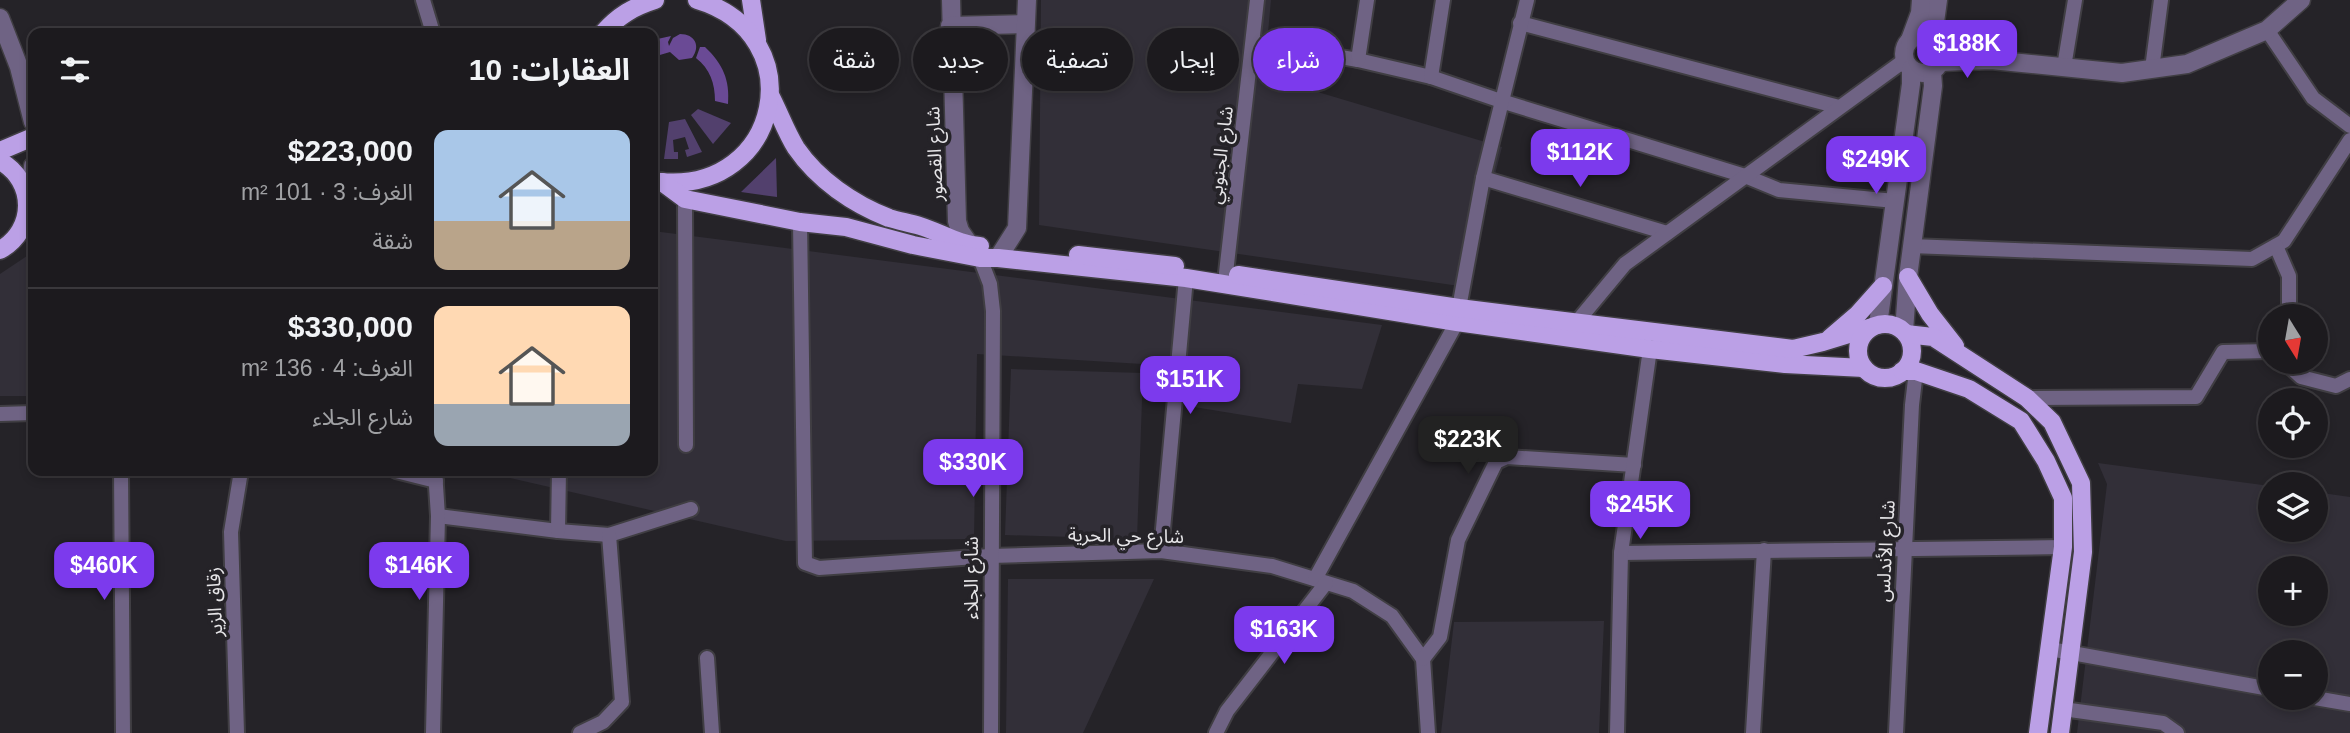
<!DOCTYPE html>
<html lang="ar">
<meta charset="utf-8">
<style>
:root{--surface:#1c1a1e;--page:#29272b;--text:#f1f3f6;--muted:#a0a1a4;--line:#3a383c;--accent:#7c3aed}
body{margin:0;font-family:Arial,"Noto Sans Arabic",sans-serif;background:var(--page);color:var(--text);direction:rtl;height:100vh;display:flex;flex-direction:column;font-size:26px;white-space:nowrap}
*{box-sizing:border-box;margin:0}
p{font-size:23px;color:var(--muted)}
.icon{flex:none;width:38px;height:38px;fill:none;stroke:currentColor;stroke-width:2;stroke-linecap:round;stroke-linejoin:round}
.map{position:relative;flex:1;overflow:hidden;direction:ltr}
.sheet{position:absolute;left:28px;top:28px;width:630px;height:448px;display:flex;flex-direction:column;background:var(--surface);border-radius:14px;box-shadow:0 4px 10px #0003,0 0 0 2px var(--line);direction:rtl}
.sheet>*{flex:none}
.banner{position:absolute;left:679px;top:28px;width:665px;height:63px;direction:rtl;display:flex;gap:14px}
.needle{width:46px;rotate:169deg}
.tools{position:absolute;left:2258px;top:304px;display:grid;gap:14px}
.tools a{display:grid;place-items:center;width:70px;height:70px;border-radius:50%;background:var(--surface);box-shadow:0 4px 10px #0003,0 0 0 2px var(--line);font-size:35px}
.price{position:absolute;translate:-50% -60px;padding:0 16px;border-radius:14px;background:var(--accent);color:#fff;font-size:23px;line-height:46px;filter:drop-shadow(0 2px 4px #0008)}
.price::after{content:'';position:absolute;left:50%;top:42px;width:21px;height:16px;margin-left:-10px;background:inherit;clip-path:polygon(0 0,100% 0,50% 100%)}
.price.active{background:#222;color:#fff}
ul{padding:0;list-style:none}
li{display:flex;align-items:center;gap:21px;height:175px;padding:0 28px}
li+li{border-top:2px solid var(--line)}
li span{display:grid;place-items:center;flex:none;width:196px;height:140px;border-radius:14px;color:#555}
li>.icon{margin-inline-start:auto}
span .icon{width:84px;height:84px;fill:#fffc;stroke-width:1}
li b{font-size:30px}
h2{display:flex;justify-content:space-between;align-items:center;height:84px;padding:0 28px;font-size:30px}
.tag{padding:0 24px;border-radius:32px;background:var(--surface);box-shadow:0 4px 10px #0003,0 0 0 2px var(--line);font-size:24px;line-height:63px}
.tag.active{background:var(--accent);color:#fff}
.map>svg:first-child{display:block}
.built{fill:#322f38;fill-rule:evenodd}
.green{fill:#52406d}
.water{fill:#6a4a95}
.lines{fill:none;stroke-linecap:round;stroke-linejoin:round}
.minor-casing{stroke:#403e43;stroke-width:18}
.tertiary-casing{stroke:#403e43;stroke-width:21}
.primary-casing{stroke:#403e43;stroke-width:21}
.minor{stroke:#6f6384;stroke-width:14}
.tertiary{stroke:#6f6384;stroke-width:18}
.primary{stroke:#bba0e6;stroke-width:18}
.labels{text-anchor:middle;stroke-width:7;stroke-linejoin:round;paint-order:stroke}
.street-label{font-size:19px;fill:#e6e5e8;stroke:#252328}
</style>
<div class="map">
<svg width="2350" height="733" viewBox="0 0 2350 733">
<rect width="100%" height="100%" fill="#252328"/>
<!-- built -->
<g class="built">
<path d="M1041,0H1271L1264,76L1502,147L1466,287L1039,225Z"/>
<path d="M653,231L1382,325L1362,389L1298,384L1291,423L1188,406L1191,367L977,354L974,539L786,541L479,471H653Z"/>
<path d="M33,252V396H0V274Z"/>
<path d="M1011,369L1143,373L1137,539L1005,535Z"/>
<path d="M2098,463L2270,486V530H2315V492L2350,497V733H2077L2107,484ZM2270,569H2315V614H2270ZM2270,653H2315V698H2270Z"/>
<path d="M1008,579H1154L1083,733H1006Z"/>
<path d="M1604,621L1599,733H1441L1454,622Z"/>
</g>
<!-- green -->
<g class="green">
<path d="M698,109L731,123L713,144L691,115Z"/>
<path d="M685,119L702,152L687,157L685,150L689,149L685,137L673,140L674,152H678V159H664L669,122Z"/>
<path d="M776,158L777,197L741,192Z"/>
</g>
<!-- water -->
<g class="water">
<path d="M680,34C695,34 701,46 692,58L679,60L670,52L653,57V40L671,36L668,42L669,46L673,38Z"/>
<path d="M700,47H705C723,64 730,80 728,104L715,101C715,83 710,69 696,58Z"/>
</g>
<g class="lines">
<!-- minor casing -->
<g class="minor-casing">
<g id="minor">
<path d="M423,0L433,33"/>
<path d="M1520,23L1839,107"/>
<path d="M2267,30L2313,98L2350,126"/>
<path d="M1253,42L1358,60L1431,77L1501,101L1745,176L1779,190L1895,201"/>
<path d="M1358,60L1367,0"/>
<path d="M2064,67L2075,0"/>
<path d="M2152,69L2161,0"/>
<path d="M1431,77L1443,0"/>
<path d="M1483,178L1667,233"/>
<path d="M685,199L686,445"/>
<path d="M800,222L805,563L819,568L990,556L1161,551L1272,566L1353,591L1392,616L1423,659L1428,733"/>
<path d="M1911,246L2252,259L2284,241L2350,140"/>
<path d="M2276,246L2289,276V317"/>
<path d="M980,258L990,284L993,311L991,733"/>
<path d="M1226,273L1257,0"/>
<path d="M1459,308L1483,178L1527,0"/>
<path d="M1576,323L1625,264L1905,60"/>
<path d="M2285,362L2301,377L2336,386L2350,379"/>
<path d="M2027,398L2196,397L2223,352L2270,351"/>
<path d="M0,414L33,413"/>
<path d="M121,471L123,733"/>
<path d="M396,471L436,481"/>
<path d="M438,516L558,531L609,535L691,509"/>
<path d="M558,531L559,471"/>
<path d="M1161,551L1186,278"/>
<path d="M1621,553L2063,547"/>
<path d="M1315,579L1457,322"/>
<path d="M2050,649L2270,689"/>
<path d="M707,658L712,733"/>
<path d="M1423,659L1440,637L1458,540L1496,462L1507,457L1634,465"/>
<path d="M2315,698L2350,704"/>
<path d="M2063,709L2163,723L2177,733"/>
<path d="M237,733L231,532L241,471"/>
<path d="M433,733L438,516L435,471"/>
<path d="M580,733L603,722L622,702L609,535"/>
<path d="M1216,733L1227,711L1326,583"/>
<path d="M1617,733L1621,553L1650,349"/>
<path d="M1753,733L1764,550"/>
<path d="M1896,733L1912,405L1916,371"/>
</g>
</g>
<!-- tertiary casing -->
<g class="tertiary-casing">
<g id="tertiary">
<path d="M951,0L957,221L960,231L974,251"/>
<path d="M0,18L19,67L33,122"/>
<path d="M950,26L1025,24"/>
<circle cx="1923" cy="54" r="19"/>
<path d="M1933,37L1938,0"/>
<path d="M1910,40L1920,13L1921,0"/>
<path d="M1941,62L1991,60L2122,73L2187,64L2267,30L2301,0"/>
<path d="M28,206L33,166"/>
<path d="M998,258L1017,228L1027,0"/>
<path d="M1878,325L1911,84V69"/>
<path d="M1904,331L1908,277L1933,86L1932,72"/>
</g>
</g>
<!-- primary casing -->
<g class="primary-casing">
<g id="primary">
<path d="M751,0L757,40"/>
<path d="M603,33C618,16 633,7 655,0"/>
<path d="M770,95C779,112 786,132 796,148C818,180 853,204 889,218C899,221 910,223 920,226C940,232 959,245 980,246"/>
<path d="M0,151L33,137"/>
<path d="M0,161C36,181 36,230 0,250"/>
<path d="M661,182C781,193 814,35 697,0"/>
<path d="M662,182L685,199L800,222L846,227L913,245L980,258H998L1186,278L1457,322L1650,349L1785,364L1864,368"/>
<path d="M1078,255L1175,266"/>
<path d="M1238,275L1459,308L1793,349L1823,342L1872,327"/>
<path d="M1908,277L1930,314L1955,346"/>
<circle cx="1885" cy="351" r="27"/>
<path d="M1906,334L1933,337L2027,398L2052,422L2081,483L2083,552L2060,733"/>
<path d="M1830,338L1858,314L1883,286"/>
<path d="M1902,371H1916L1969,389L2021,421L2046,461L2063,498V547L2038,733"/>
</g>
</g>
<!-- minor -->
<use href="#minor" class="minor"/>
<!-- tertiary -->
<use href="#tertiary" class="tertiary"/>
<!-- primary -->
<use href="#primary" class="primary"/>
</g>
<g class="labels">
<!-- street labels -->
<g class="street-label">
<text transform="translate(934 154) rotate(-92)" y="7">شارع القصور</text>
<text transform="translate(1220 155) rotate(-83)" y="7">شارع الجنوبي</text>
<text transform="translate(1126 535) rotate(1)" y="7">شارع حي الحرية</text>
<text transform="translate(1885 551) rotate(-87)" y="7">شارع الأندلس</text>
<text transform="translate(971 578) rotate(-90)" y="7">شارع الجلاء</text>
<text transform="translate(214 602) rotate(-92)" y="7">زقاق الزير</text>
</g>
</g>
</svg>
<div class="tools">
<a><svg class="needle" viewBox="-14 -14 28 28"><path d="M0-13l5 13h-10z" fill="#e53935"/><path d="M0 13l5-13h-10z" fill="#a0a1a4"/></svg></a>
<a><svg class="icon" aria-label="locate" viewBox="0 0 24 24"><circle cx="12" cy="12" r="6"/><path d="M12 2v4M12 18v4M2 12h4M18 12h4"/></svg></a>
<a><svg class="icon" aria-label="layers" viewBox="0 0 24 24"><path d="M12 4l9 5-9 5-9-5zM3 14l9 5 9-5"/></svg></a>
<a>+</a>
<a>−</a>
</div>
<b class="price" style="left:1967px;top:80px">$188K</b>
<b class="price" style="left:1580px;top:189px">$112K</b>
<b class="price" style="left:1876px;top:196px">$249K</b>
<b class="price" style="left:1190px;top:416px">$151K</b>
<b class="price active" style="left:1468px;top:476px">$223K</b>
<b class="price" style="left:973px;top:499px">$330K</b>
<b class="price" style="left:1640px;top:541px">$245K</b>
<b class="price" style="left:104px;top:602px">$460K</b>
<b class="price" style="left:419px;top:602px">$146K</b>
<b class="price" style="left:1284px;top:666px">$163K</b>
<div class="banner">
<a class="tag active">شراء</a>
<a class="tag">إيجار</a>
<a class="tag">تصفية</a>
<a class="tag">جديد</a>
<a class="tag">شقة</a>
</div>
<section class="sheet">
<h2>العقارات: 10<svg class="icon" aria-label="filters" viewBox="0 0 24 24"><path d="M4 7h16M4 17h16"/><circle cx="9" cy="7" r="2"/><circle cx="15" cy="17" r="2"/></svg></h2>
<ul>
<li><span style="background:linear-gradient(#a9c7e8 65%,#b9a48a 0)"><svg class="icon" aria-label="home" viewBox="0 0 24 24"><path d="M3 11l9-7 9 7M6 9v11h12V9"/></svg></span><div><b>$223,000</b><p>الغرف: 3 · 101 m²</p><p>شقة</p></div></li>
<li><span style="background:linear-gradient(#ffd9b3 70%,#9aa5b1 0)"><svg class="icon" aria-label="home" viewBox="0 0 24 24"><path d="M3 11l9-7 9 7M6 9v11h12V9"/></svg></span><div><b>$330,000</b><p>الغرف: 4 · 136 m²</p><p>شارع الجلاء</p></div></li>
</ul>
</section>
</div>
